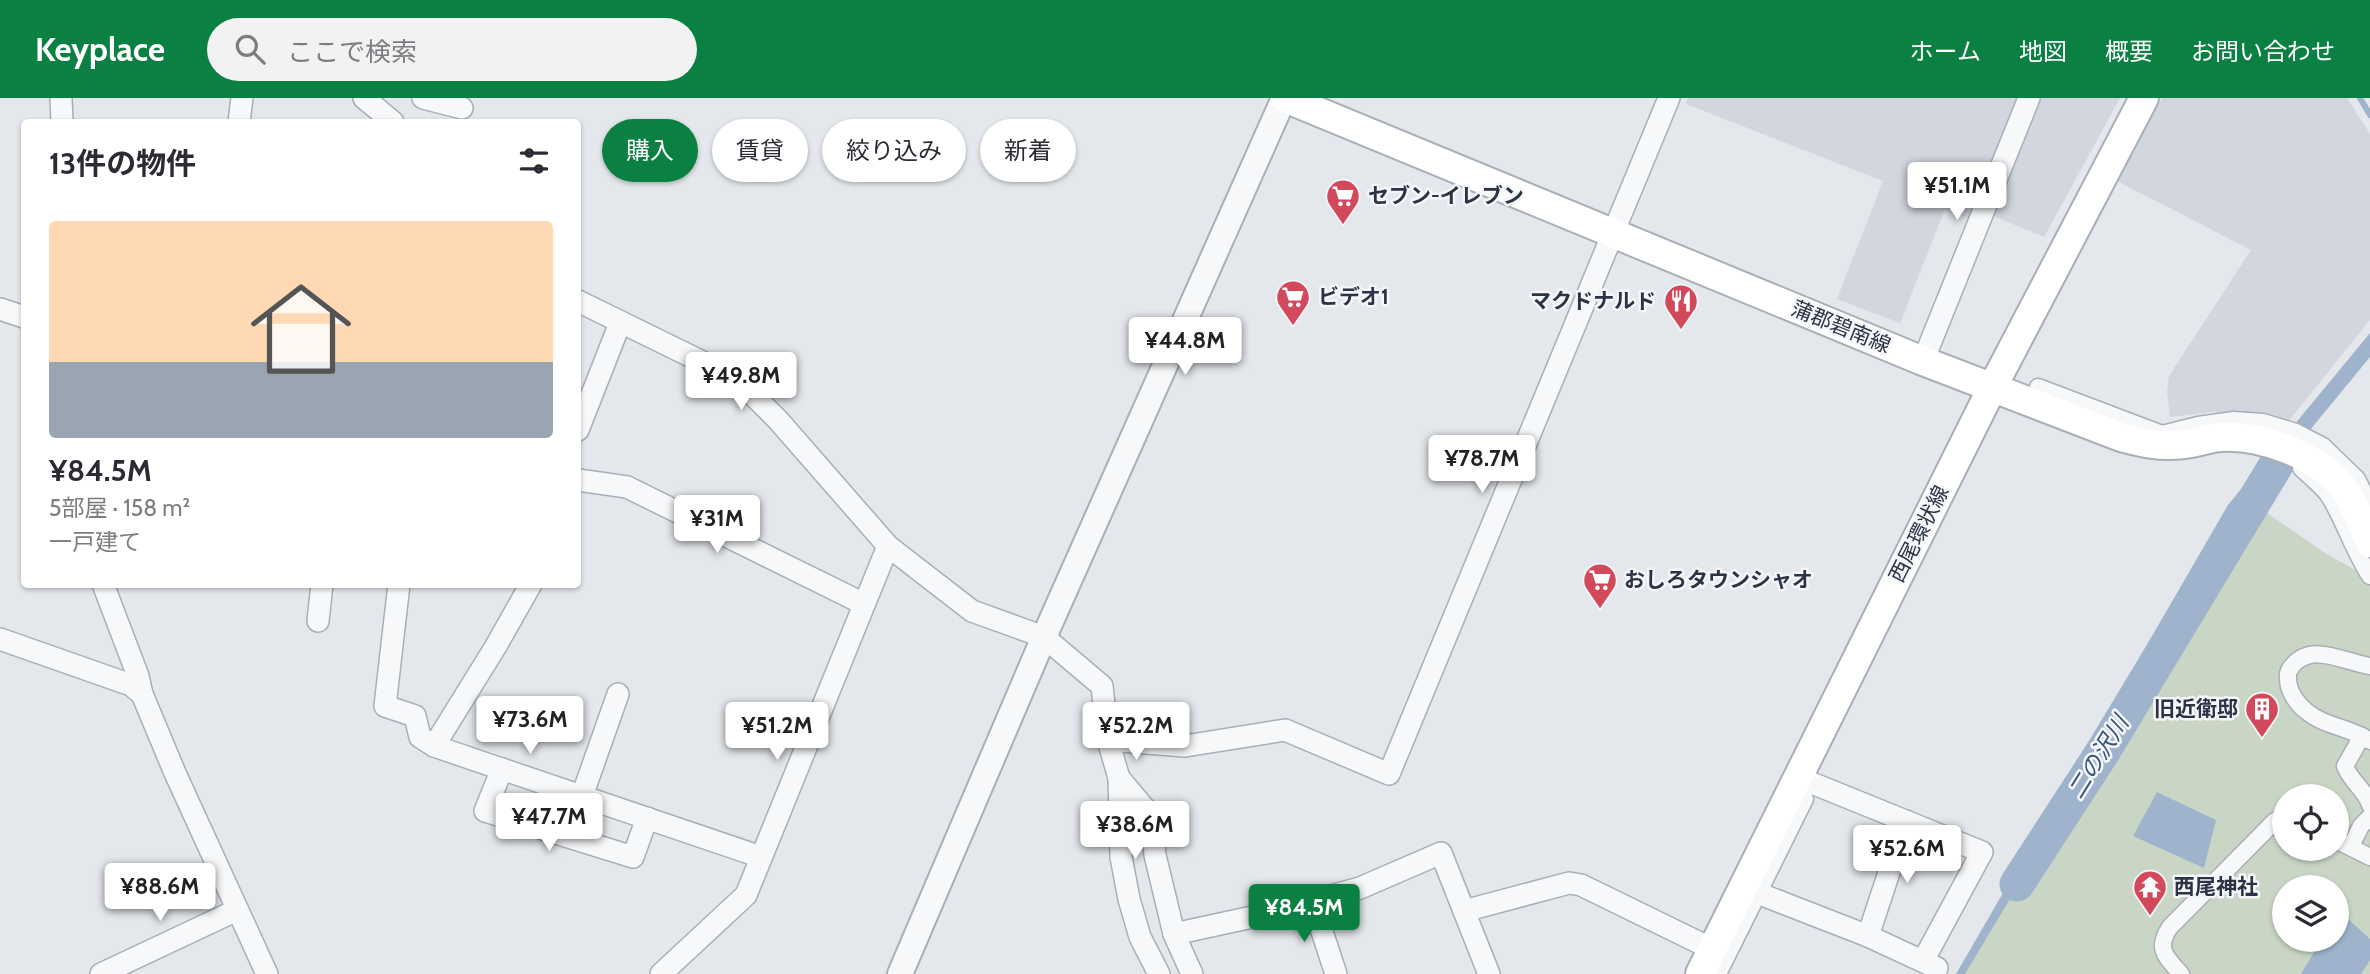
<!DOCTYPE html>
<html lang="ja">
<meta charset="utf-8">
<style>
:root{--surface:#fff;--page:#f2f2f3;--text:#2b2b33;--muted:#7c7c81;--accent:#0b8043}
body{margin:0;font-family:Cabin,"Noto Sans JP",sans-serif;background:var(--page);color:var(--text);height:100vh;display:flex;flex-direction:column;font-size:26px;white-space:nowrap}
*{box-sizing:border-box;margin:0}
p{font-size:23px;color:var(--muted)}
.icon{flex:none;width:38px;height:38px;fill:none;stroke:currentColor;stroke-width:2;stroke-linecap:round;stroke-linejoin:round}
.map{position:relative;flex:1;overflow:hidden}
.details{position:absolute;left:21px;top:21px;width:560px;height:469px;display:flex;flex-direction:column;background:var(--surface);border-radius:7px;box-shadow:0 2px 5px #0004}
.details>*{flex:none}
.hud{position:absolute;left:602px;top:21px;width:665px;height:63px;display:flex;gap:14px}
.buttons{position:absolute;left:2272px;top:686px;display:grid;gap:14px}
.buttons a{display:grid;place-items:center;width:77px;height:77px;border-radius:50%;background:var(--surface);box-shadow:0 2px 5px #0004;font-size:35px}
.price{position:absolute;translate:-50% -60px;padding:0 16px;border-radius:7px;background:#fff;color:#222;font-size:23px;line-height:46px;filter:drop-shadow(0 2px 4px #0008)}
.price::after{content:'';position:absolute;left:50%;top:42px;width:21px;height:16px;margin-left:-10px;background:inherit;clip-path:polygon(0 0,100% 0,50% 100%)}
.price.selected{background:var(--accent);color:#fff}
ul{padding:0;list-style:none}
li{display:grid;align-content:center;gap:14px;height:371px;padding:0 28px}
li span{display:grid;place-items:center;height:217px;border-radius:7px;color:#555}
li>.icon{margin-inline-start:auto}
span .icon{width:126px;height:126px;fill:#fffc;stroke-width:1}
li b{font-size:30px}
h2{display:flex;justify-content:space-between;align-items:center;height:84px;padding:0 28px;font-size:30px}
.chip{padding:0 24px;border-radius:32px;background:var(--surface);box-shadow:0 2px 5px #0004;font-size:24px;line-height:63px}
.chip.selected{background:var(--accent);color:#fff}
header{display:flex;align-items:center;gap:42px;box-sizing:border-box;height:98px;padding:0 35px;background:var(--accent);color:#fff}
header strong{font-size:33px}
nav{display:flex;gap:38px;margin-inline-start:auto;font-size:24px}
.search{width:490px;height:63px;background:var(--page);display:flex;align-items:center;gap:18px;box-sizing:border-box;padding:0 24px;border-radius:38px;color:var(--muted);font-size:26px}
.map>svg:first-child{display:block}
.built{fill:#d2d6de}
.green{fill:#c9d6c5;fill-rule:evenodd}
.water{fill:#9fb4cc}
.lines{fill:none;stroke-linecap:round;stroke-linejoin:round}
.stream{stroke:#9fb4cc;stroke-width:6}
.river{stroke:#9fb4cc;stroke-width:35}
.pedestrian-casing{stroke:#a9aeb7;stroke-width:19}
.minor-casing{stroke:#a9aeb7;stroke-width:24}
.tertiary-casing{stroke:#a9aeb7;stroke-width:28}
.secondary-casing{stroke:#a9aeb7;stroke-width:32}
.pedestrian{stroke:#f7f8fa;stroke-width:16}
.minor{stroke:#f7f8fa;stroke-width:21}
.tertiary{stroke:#f7f8fa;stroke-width:24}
.secondary{stroke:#fff;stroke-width:28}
.labels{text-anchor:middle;stroke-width:5;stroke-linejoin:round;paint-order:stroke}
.poi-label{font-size:21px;font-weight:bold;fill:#2b3445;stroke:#f4f6f9;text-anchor:start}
.street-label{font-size:21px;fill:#2b3445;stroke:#f4f6f9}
.water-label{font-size:23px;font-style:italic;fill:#34527a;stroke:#f4f6f9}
</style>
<header>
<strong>Keyplace</strong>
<div class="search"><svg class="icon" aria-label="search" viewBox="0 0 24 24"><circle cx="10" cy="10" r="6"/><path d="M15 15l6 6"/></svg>ここで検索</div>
<nav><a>ホーム</a><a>地図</a><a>概要</a><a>お問い合わせ</a></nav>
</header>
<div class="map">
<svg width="2370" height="876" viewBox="0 0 2370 876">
<rect width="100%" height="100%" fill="#e4e7ec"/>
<!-- built -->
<g class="built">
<path d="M1688,0H2120L2044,139L1979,112L1974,122L1945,111L1900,225L1837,201L1883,83L1686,6Z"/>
<path d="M2162,0H2347L2370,36V222L2287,325L2243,316L2212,314L2170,319L2167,293L2169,278L2251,152L2117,83Z"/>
</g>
<!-- green -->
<path class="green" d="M2238,395L2328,457L2370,480V876H1959ZM2284,698H2336V751H2284ZM2284,789H2336V842H2284Z"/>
<!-- water -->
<g class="water">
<path d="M2370,235V259L2241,416L1965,876H1956L2228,407Z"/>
<path d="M2157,694L2216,722L2204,770L2133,738Z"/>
<path d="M2336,810L2370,841V862L2361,876H2301L2319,846L2315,842H2336Z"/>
</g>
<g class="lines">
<!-- stream -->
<path class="stream" d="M2360,0L2370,17"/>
<!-- river -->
<path class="river" d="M2017,786L2102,655L2276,367"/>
<!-- pedestrian casing -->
<g class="pedestrian-casing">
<g id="pedestrian">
<path d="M2038,289L2162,336L2198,327L2234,322L2263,324L2296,334L2323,348L2357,381L2370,407"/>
<path d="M2301,370C2310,379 2322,388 2329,398C2345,424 2353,452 2370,478"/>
<path d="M2370,568C2346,565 2313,544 2293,567C2289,571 2287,575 2288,581C2288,593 2297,606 2306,613C2325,629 2350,629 2370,643"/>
<path d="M2362,638L2345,668C2350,683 2366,692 2370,707"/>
<path d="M2336,742L2370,759"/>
<path d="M2351,748L2361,728L2370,719"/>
<path d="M1718,876L1805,701"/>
<path d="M2181,876C2166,859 2155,851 2170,829L2275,723L2284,718"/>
</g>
</g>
<!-- minor casing -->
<g class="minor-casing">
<g id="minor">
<path d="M61,0L62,24"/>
<path d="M364,0L393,24"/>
<path d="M423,0L462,10"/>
<path d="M239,24L242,0"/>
<path d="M578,203L737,281L778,322L888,448L972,513L1044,539L1102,588L1108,642L1119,680L1121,759L1129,801L1140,839L1159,876"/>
<path d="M0,211L24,219"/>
<path d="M1923,263L2029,0"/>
<path d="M578,332L620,225"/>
<path d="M578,382L627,389L864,506"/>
<path d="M103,486L138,578L142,596L175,675L267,876"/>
<path d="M399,486L385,608L415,618L420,639L434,648L761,759"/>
<path d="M318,523L322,486"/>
<path d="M0,541L131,587L142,596"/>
<path d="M1108,642L1185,648L1285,632L1389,676L1669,0"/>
<path d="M434,648L496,548L531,486"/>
<path d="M502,671L485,713L633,759L647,720"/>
<path d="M1797,679L1982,754L1923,863"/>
<path d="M1119,680L1151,718L1155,757L1174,836L1192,876"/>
<path d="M582,698L618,596"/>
<path d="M1742,789L1868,838L1937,870"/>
<path d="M1312,803L1336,876"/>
<path d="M1464,813L1569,785L1581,787L1712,851"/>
<path d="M1174,836L1257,818L1360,790L1441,755L1489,876"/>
<path d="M1868,838L1906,723"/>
<path d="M101,876L237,812"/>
<path d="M661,876L746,797L888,448"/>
</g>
</g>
<!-- tertiary casing -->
<g class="tertiary-casing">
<path id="tertiary" d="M900,876L1044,539L1284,0"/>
</g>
<!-- secondary casing -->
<g class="secondary-casing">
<g id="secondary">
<path d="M1285,0L1923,263L2121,339C2143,345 2160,349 2184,346C2196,345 2208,340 2221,339C2259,336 2316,357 2341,387C2354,404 2362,426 2370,445"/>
<path d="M1700,876L1992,290L2144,0"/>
</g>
</g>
<!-- pedestrian -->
<use href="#pedestrian" class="pedestrian"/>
<!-- minor -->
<use href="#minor" class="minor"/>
<!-- tertiary -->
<use href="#tertiary" class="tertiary"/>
<!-- secondary -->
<use href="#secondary" class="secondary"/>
</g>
<!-- icons -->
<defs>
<g id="supermarket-pin" transform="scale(1.75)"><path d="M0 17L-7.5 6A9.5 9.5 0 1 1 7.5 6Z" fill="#d1495b" stroke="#f4f6f9"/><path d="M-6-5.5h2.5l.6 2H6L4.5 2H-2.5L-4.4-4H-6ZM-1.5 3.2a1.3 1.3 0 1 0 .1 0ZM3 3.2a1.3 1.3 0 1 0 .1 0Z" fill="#fff"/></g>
<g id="restaurant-pin" transform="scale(1.75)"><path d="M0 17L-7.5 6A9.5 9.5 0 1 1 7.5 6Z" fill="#d1495b" stroke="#f4f6f9"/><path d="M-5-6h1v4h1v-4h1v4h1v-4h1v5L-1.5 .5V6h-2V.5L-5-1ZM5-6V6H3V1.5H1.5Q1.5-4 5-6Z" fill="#fff"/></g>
<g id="building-pin" transform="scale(1.75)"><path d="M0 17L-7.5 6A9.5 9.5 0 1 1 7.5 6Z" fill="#d1495b" stroke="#f4f6f9"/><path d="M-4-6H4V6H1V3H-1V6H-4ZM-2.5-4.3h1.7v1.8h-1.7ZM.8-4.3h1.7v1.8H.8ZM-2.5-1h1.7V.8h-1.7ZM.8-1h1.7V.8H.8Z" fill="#fff"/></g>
<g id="temple-pin" transform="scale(1.75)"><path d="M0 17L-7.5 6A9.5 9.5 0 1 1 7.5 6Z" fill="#d1495b" stroke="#f4f6f9"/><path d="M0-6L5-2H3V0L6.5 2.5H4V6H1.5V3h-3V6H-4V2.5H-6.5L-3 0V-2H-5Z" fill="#fff"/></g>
</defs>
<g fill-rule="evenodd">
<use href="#supermarket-pin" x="1343" y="98"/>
<use href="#supermarket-pin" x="1293" y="199"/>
<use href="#restaurant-pin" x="1681" y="203"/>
<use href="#supermarket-pin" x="1600" y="482"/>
<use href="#building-pin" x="2262" y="611"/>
<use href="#temple-pin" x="2150" y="789"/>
</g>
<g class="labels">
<!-- poi labels -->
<g class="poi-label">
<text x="1368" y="105">セブン-イレブン</text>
<text x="1318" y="206">ビデオ1</text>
<text x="1656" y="210" text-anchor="end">マクドナルド</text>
<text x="1624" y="489">おしろタウンシャオ</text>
<text x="2238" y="618" text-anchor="end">旧近衛邸</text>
<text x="2174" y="796">西尾神社</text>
</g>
<!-- street labels -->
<g class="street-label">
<text transform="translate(1841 229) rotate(22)" y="7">蒲郡碧南線</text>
<text transform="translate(1919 436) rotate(-63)" y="7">西尾環状線</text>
</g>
<!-- water labels -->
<g class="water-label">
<text transform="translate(2098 659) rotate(-58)" y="8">二の沢川</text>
</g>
</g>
</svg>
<div class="buttons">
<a><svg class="icon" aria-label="locate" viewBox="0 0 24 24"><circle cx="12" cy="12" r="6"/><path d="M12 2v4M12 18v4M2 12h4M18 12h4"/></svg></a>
<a><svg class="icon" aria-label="layers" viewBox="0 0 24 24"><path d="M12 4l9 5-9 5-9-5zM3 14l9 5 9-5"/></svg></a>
</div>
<b class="price" style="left:1957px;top:124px">¥51.1M</b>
<b class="price" style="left:1185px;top:279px">¥44.8M</b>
<b class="price" style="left:741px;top:314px">¥49.8M</b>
<b class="price" style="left:1482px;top:397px">¥78.7M</b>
<b class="price" style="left:717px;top:457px">¥31M</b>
<b class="price" style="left:530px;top:658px">¥73.6M</b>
<b class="price" style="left:777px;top:664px">¥51.2M</b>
<b class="price" style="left:1136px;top:664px">¥52.2M</b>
<b class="price" style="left:549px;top:755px">¥47.7M</b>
<b class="price" style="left:1135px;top:763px">¥38.6M</b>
<b class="price" style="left:1907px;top:787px">¥52.6M</b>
<b class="price" style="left:160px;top:825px">¥88.6M</b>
<b class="price selected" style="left:1304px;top:846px">¥84.5M</b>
<div class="hud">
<a class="chip selected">購入</a>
<a class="chip">賃貸</a>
<a class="chip">絞り込み</a>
<a class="chip">新着</a>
</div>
<section class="details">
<h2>13件の物件<svg class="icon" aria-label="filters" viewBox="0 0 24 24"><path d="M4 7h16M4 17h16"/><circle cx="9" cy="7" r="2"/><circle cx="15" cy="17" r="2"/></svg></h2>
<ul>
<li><span style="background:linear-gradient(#ffd9b3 65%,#9aa5b1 0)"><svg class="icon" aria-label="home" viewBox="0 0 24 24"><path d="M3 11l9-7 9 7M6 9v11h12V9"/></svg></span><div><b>¥84.5M</b><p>5部屋 · 158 m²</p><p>一戸建て</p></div></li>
</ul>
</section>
</div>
